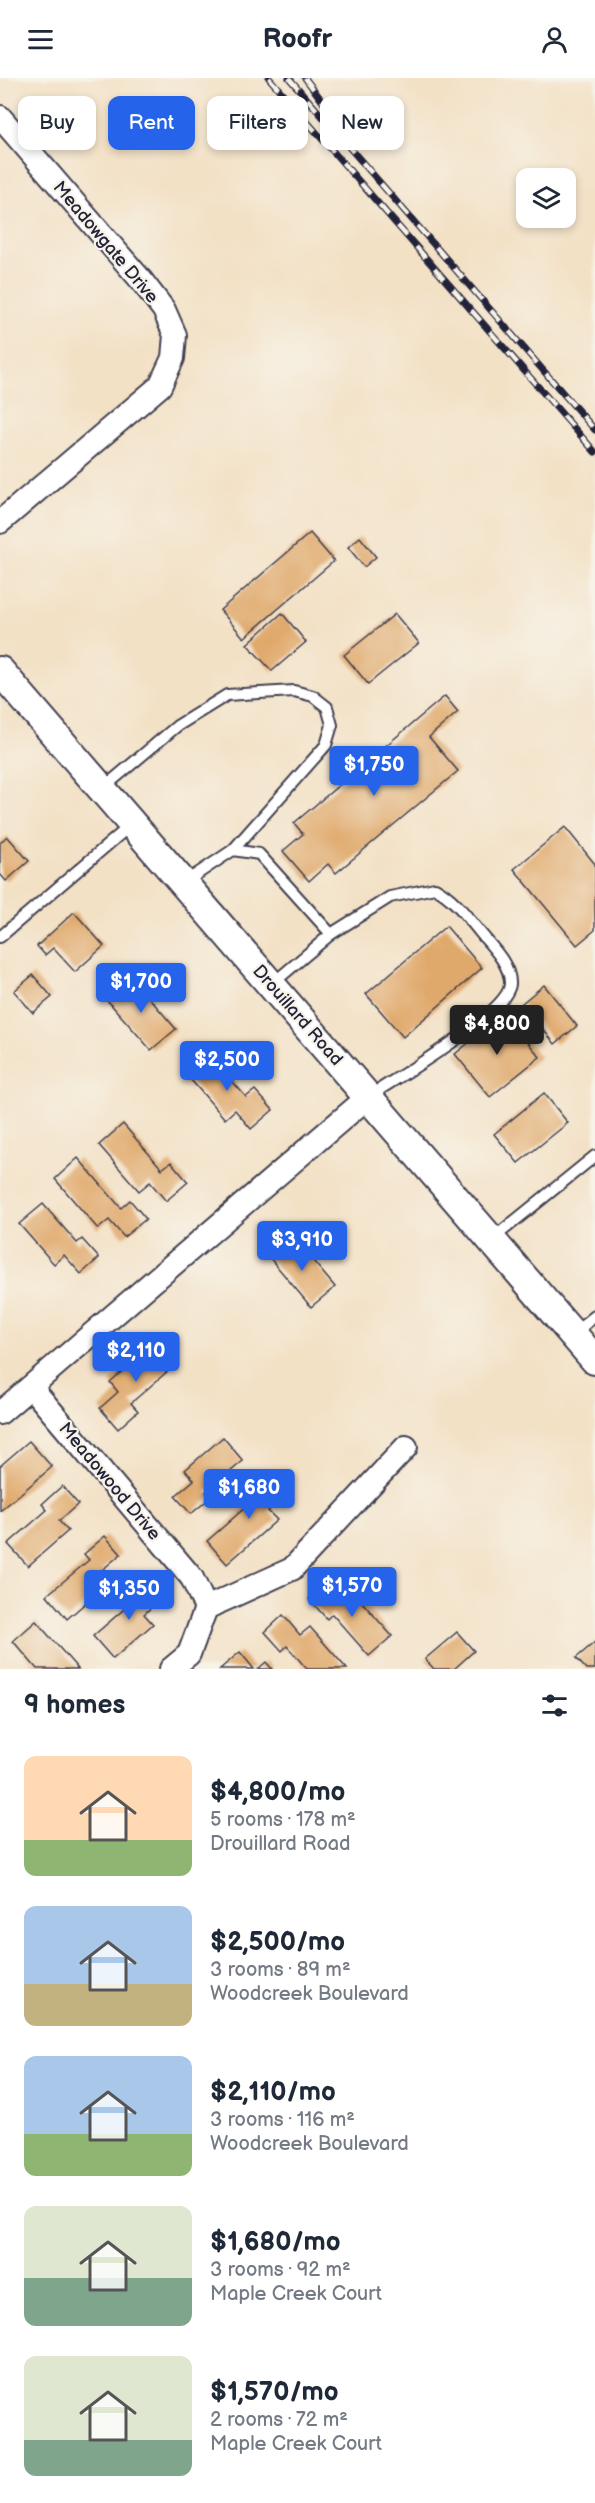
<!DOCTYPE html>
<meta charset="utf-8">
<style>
:root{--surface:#fff;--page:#f6f6f7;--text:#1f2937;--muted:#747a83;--accent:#2563eb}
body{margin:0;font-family:"Balsamiq Sans",sans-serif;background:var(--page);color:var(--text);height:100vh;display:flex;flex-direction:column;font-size:22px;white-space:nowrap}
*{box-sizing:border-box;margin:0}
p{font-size:20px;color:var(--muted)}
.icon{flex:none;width:33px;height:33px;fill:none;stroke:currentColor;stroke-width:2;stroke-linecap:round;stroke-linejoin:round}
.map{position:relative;height:1591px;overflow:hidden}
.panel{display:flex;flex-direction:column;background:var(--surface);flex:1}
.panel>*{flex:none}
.guide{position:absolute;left:18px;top:18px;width:560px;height:54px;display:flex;gap:12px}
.buttons{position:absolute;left:516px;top:90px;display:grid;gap:12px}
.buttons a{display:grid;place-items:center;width:60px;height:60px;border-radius:12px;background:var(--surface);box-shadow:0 3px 9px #0003;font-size:30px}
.price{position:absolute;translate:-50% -51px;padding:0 14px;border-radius:6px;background:var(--accent);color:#fff;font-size:20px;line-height:39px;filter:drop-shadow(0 2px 3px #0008)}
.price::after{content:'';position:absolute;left:50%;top:36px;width:18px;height:14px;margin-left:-9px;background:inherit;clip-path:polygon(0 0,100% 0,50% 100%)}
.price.selected{background:#222;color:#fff}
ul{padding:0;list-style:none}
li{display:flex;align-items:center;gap:18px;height:150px;padding:0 24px}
li span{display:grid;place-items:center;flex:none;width:168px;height:120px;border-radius:12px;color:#555}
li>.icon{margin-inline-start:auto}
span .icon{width:72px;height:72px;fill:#fffc;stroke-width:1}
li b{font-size:26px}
h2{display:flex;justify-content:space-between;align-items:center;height:72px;padding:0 24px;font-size:26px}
.chip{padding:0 21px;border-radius:12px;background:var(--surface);box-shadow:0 3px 9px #0003;font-size:21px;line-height:54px}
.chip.selected{background:var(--accent);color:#fff}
header{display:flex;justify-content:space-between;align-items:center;height:78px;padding:0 24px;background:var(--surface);font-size:27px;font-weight:800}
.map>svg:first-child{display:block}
.building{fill:#e0a96c}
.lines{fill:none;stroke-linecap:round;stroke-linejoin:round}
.service-casing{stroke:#413f50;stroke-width:14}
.minor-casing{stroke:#413f50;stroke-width:26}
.tertiary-casing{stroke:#413f50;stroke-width:32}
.service{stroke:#fff;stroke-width:10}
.minor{stroke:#fff;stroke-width:22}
.tertiary{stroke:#fff;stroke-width:28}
.rail-casing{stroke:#22223b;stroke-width:7}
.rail{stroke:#f7f3e8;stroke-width:4.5;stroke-dasharray:14;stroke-linecap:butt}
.labels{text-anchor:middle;stroke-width:4.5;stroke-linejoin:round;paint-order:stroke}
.street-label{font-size:18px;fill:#22223b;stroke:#f7f3e8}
</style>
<header><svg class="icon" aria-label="menu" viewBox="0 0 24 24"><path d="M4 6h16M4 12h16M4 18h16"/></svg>Roofr<svg class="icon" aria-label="person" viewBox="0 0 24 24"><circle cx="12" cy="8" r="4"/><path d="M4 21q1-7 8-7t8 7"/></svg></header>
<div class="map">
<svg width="595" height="1591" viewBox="0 0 595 1591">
<rect width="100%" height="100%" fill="#f7f3e8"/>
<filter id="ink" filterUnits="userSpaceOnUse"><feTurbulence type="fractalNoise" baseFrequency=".0167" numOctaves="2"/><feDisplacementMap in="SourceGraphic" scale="12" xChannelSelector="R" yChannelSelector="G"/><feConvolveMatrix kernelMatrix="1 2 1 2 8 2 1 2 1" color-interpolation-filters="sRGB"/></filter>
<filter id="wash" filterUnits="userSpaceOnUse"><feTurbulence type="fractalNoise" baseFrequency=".008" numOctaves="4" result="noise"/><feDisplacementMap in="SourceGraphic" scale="24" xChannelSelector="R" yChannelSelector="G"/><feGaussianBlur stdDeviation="1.35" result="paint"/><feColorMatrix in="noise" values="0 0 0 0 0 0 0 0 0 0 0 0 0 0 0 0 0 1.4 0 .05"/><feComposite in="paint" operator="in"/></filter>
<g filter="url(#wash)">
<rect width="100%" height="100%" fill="#f3e1c6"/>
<g id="blocks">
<!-- building -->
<g class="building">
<path d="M310,455L334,483L244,560L220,532Z"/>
<path d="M360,459L376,479L364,489L348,469Z"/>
<path d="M282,535L306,564L272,593L247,566Z"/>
<path d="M395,536L419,565L368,606L344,577Z"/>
<path d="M445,618L458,634L429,659L458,693L336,795L328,786L309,803L283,773L303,756L294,745Z"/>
<path d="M565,749L595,786V852L577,867L514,791Z"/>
<path d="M7,758L29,783L6,803L0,796V765Z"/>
<path d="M74,834L104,868L75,894L53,870L45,877L37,868Z"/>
<path d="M446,848L482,890L403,959L366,916Z"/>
<path d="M33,897L52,919L33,935L14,913Z"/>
<path d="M132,900L176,951L151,972L107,922Z"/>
<path d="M544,907L577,948L555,966L522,925Z"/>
<path d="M504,936L540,979L490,1019L455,976Z"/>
<path d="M207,974L246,1019L255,1012L273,1032L251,1051L235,1032L225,1041L184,994Z"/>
<path d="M544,1015L568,1045L518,1085L494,1056Z"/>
<path d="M123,1046L162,1091L171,1084L188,1104L166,1123L150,1104L139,1113L99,1067Z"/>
<path d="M78,1080L121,1130L130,1122L146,1141L124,1159L109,1142L98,1151L55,1101Z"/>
<path d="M43,1126L77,1165L82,1161L99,1180L81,1196L64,1177L54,1186L19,1146Z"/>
<path d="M293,1159L335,1209L311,1229L269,1179Z"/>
<path d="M157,1263L176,1286L131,1325L138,1333L118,1351L100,1330L118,1314L110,1304Z"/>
<path d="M223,1359L243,1383L206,1414L211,1419L191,1436L175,1418L194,1402L185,1392Z"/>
<path d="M29,1363L52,1389L0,1433V1388Z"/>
<path d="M268,1395L287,1416L268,1433L277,1442L227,1486L207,1463L255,1421L248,1412Z"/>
<path d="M62,1408L78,1426L59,1443L68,1453L28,1488L8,1466L47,1432L42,1426Z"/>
<path d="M105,1458L121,1476L102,1492L111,1503L67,1541L47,1517L89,1482L84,1476Z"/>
<path d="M148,1501L163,1519L144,1536L153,1546L113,1581L93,1558L131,1525L127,1519Z"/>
<path d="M327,1505L344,1524L354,1515L392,1558L369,1578L332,1536L327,1541L309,1521Z"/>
<path d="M283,1537L300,1557L310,1549L347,1591H307L287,1568L282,1573L265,1554Z"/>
<path d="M36,1543L78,1591H37L13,1563Z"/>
<path d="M457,1554L474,1573L454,1591H434L425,1581Z"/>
<path d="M595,1564V1591H586L576,1580Z"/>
<path d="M240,1574L254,1591H220Z"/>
<path d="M266,1584L272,1591H258Z"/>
</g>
</g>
</g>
<g filter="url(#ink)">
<use href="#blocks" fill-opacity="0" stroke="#413f50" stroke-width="1.5"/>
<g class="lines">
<!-- service casing -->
<g class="service-casing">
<g id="service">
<path d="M102,711L177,648L227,617L294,613L313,618L327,629L332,647L326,667L233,772"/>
<path d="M185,804L233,772L259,776L331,856L272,906"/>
<path d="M331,856L390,819L435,810C455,821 468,840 483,858C494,871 510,887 510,905C511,934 395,1001 369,1018"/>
<path d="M0,859L132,746"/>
<path d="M491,1162L595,1078"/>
<path d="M574,1255L595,1238"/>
</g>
</g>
<!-- minor casing -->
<g class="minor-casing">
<g id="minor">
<path d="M0,39L141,202L164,232L175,257L173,280L160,308L0,444"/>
<path d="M31,1309L192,1500L206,1530"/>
<path d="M0,1335L368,1019"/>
<path d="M206,1530L292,1491L406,1369"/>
<path d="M171,1591L189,1576L206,1530"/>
</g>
</g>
<!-- tertiary casing -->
<g class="tertiary-casing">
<path id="tertiary" d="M0,593L595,1282"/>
</g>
<!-- service -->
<use href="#service" class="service"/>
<!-- minor -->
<use href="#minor" class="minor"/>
<!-- tertiary -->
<use href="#tertiary" class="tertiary"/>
<!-- rail casing -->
<g class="rail-casing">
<g id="rail">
<path d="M269,0L595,374"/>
<path d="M289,0L595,352"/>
<path d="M305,0L341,48"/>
</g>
</g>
<!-- rail -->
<use href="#rail" class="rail"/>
</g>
</g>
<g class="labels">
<!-- street labels -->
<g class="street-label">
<text transform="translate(106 164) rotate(50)" y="6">Meadowgate Drive</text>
<text transform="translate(298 937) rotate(49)" y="6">Drouillard Road</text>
<text transform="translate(110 1403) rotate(50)" y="6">Meadowood Drive</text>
</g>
</g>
</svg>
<div class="buttons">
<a><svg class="icon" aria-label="layers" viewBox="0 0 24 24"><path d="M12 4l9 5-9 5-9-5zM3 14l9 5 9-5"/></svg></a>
</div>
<b class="price" style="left:374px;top:719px">$1,750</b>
<b class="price" style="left:141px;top:936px">$1,700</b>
<b class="price selected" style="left:497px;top:978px">$4,800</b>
<b class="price" style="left:227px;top:1014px">$2,500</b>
<b class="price" style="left:302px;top:1194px">$3,910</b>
<b class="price" style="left:136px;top:1305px">$2,110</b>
<b class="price" style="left:249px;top:1442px">$1,680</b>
<b class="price" style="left:352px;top:1540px">$1,570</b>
<b class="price" style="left:129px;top:1543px">$1,350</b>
<div class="guide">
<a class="chip">Buy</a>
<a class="chip selected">Rent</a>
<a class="chip">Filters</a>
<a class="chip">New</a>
</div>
</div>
<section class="panel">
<h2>9 homes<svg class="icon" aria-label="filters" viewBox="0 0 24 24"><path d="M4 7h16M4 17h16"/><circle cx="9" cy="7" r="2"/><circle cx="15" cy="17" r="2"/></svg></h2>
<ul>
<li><span style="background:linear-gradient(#ffd9b3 70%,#8fb573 0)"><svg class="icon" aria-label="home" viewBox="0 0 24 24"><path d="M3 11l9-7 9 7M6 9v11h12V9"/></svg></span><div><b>$4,800/mo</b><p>5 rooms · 178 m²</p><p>Drouillard Road</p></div></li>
<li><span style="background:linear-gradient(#a9c7e8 65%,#c2b280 0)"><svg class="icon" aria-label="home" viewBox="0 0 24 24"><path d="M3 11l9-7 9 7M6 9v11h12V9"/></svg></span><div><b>$2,500/mo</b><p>3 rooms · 89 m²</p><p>Woodcreek Boulevard</p></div></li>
<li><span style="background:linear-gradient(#a9c7e8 65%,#8fb573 0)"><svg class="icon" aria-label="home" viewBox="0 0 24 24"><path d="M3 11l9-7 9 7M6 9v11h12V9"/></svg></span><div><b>$2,110/mo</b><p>3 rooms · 116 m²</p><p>Woodcreek Boulevard</p></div></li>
<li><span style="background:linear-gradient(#dfe7d0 60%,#7fa58c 0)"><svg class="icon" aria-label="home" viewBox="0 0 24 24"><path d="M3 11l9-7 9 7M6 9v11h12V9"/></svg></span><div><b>$1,680/mo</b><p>3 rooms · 92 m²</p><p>Maple Creek Court</p></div></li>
<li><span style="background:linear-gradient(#dfe7d0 70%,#7fa58c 0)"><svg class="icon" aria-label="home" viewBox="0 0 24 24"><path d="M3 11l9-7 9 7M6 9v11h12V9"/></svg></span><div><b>$1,570/mo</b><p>2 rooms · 72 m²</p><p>Maple Creek Court</p></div></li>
</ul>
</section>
